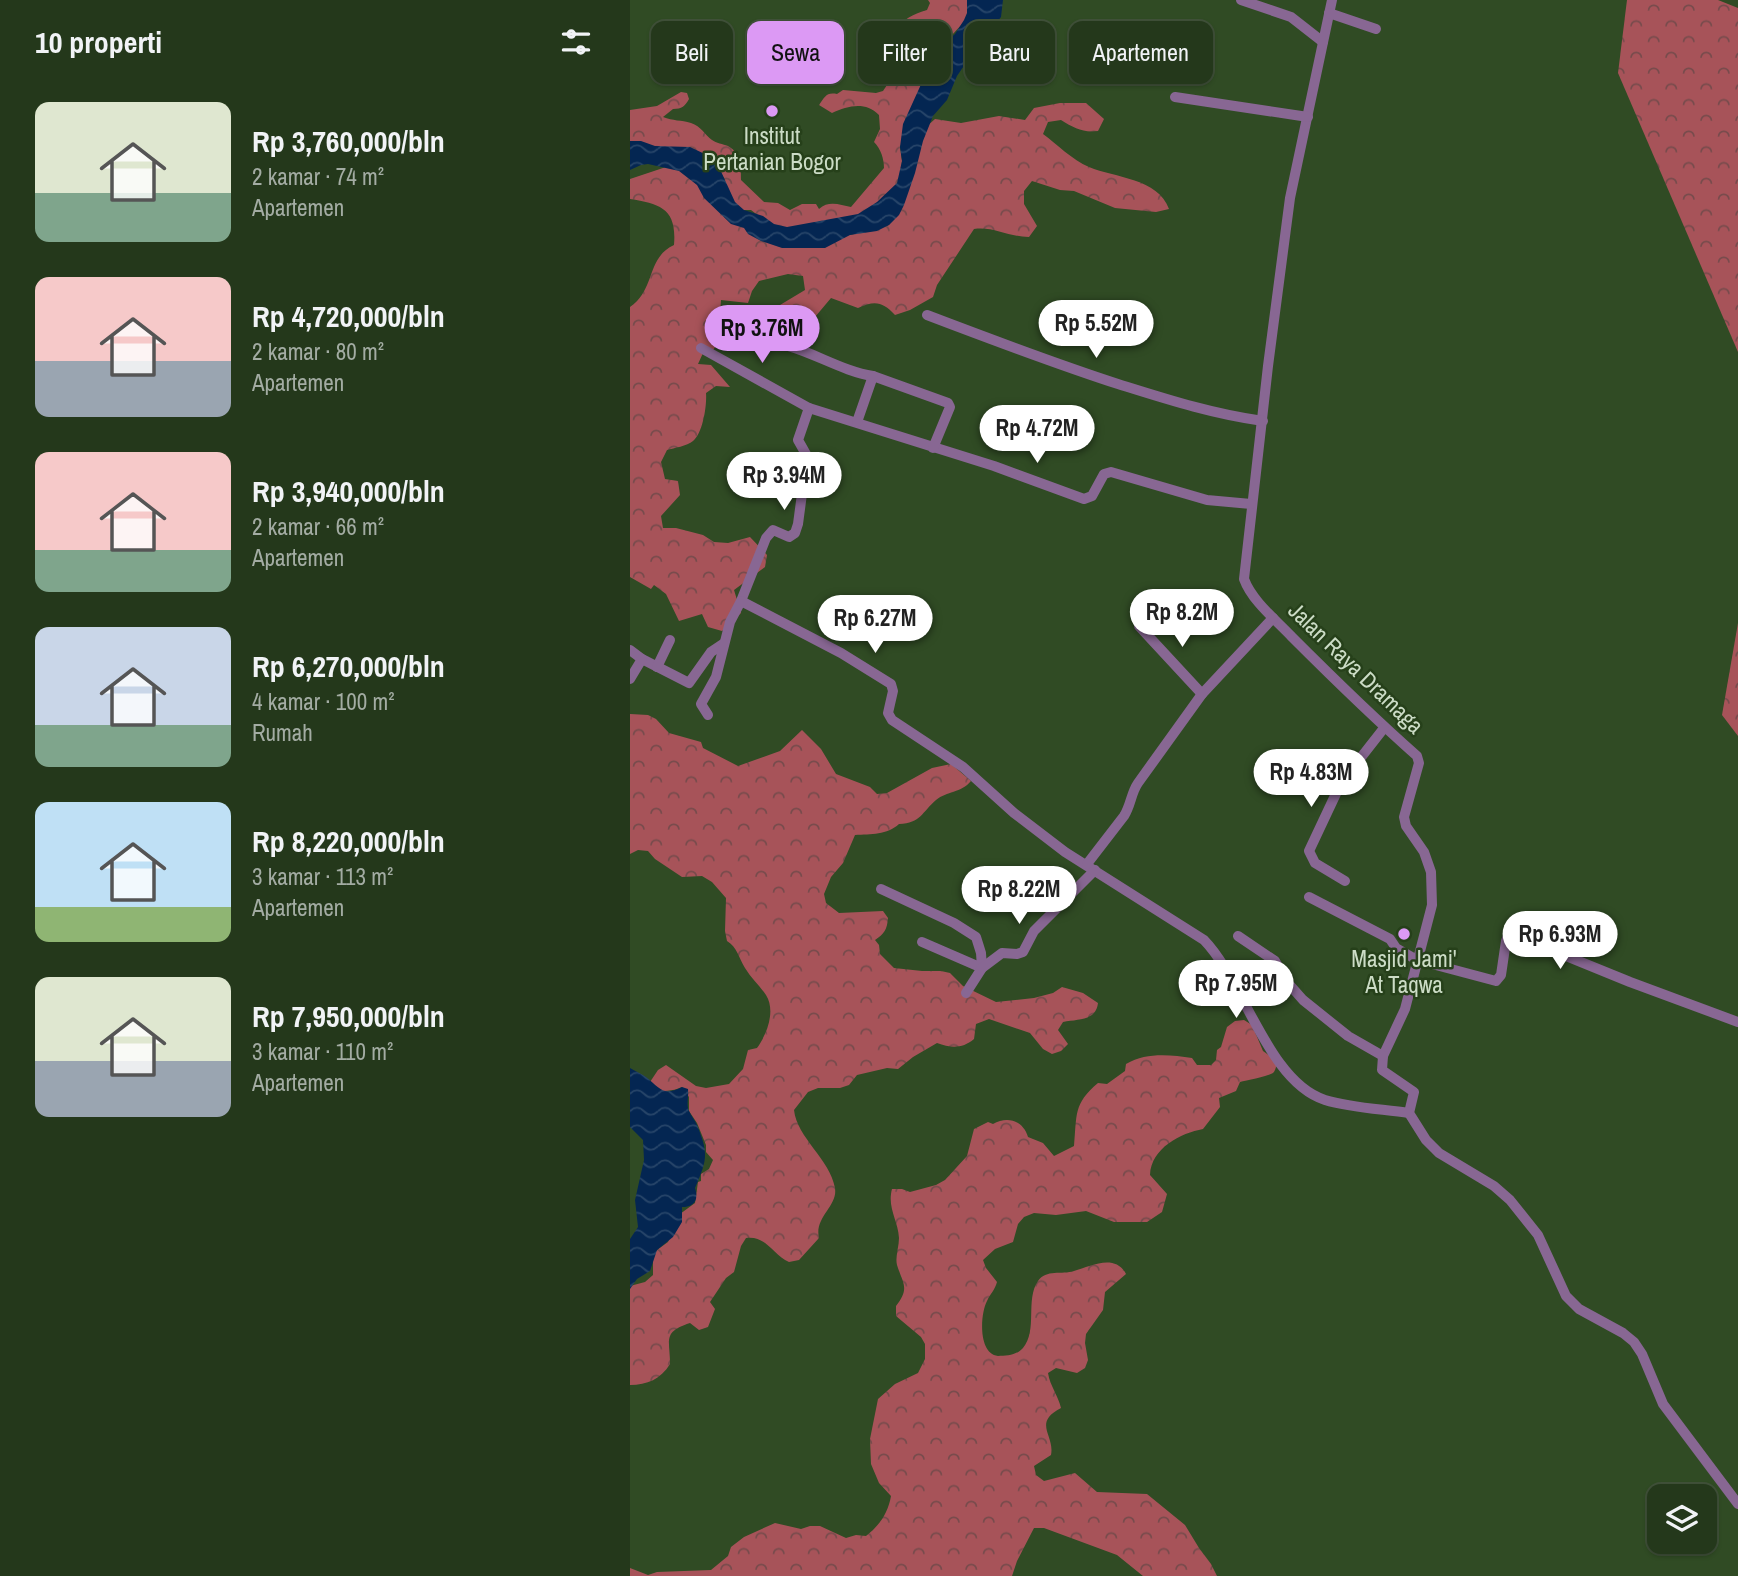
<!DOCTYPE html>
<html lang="id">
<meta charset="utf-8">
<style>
:root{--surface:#24381b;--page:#304328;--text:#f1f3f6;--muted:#a3aca3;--line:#41523a;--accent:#dc99f4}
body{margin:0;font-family:"Archivo Narrow",sans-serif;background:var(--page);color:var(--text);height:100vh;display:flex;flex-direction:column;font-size:26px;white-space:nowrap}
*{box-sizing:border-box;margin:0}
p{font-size:23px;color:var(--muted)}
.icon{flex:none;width:38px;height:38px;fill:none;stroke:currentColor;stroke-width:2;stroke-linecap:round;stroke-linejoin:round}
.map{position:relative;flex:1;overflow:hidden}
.drawer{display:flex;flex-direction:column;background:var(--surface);width:630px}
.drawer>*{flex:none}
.top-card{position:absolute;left:21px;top:21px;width:665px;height:63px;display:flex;gap:14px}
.buttons{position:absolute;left:1017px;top:1484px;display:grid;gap:14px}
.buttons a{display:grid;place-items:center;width:70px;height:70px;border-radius:14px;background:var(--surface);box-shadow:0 2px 5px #0004,0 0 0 2px var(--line);font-size:35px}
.price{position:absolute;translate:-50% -60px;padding:0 16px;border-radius:24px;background:#fff;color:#222;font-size:23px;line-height:46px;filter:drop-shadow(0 2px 4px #0008)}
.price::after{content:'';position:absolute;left:50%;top:42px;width:21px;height:16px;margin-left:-10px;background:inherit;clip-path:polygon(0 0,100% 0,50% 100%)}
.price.on{background:var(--accent);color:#111}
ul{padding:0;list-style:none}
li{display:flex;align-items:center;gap:21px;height:175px;padding:0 35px}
li span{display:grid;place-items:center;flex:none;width:196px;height:140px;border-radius:14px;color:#555}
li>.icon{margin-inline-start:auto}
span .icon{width:84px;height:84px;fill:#fffc;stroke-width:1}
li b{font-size:30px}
h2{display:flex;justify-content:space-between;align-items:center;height:84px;padding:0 35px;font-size:30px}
.chip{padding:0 24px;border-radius:14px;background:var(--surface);box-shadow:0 2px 5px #0004,0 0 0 2px var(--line);font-size:24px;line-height:63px}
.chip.on{background:var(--accent);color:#111}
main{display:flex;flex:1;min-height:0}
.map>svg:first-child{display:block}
.forest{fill:url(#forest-crowns)}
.water{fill:url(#water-waves)}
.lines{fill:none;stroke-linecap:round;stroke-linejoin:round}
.street{stroke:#886793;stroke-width:10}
.poi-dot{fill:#dc99f4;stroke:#26401a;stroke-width:2.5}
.labels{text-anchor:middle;stroke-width:5;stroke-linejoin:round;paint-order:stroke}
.poi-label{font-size:23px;fill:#ccdcc6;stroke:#26401a}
.street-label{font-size:23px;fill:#ccdcc6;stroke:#26401a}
</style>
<main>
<section class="drawer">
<h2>10 properti<svg class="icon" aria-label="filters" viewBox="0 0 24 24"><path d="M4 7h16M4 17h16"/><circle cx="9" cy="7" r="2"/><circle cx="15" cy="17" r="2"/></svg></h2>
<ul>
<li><span style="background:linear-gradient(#dfe7d0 65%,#7fa58c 0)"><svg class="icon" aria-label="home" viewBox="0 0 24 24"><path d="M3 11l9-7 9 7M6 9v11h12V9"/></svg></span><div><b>Rp 3,760,000/bln</b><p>2 kamar · 74 m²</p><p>Apartemen</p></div></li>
<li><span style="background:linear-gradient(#f6c9c9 60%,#9aa5b1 0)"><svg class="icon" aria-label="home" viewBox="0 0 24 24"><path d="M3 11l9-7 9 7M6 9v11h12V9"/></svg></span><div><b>Rp 4,720,000/bln</b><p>2 kamar · 80 m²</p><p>Apartemen</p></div></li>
<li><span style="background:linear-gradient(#f6c9c9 70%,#7fa58c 0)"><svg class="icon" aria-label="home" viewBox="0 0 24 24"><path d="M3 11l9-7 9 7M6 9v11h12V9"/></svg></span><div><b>Rp 3,940,000/bln</b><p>2 kamar · 66 m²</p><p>Apartemen</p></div></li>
<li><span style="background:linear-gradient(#c9d6e8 70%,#7fa58c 0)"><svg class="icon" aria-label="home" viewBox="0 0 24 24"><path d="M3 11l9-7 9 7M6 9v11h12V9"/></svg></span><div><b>Rp 6,270,000/bln</b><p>4 kamar · 100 m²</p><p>Rumah</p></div></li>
<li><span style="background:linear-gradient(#bfe0f5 75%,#8fb573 0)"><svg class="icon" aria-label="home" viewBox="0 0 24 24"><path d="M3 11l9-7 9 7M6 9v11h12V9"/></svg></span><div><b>Rp 8,220,000/bln</b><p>3 kamar · 113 m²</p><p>Apartemen</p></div></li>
<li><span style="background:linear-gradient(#dfe7d0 60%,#9aa5b1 0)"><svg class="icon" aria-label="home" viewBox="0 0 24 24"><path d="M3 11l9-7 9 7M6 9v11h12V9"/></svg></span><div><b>Rp 7,950,000/bln</b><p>3 kamar · 110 m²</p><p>Apartemen</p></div></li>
</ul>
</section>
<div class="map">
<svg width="1108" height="1576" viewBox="0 0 1108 1576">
<defs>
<pattern id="forest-crowns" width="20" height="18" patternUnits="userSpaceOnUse" patternTransform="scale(1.75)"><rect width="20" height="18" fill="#a75359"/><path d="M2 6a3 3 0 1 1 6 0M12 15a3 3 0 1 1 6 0" fill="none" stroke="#774b4c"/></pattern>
<pattern id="water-waves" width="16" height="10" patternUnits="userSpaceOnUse" patternTransform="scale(1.75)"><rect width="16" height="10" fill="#042652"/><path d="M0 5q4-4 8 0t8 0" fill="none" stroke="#274569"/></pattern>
</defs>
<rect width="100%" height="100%" fill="#304b24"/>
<!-- forest -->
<g class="forest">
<path d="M298,0H345L340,17C337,18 311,47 309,49C305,58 306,67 299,75L270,147L272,161L269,188L222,220L149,231L121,210H108L103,204L94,178L79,156L0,147V110L27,106L51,92L57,93L59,99C55,106 52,109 43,109L33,117C43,121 51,120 61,123C71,126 75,135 82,140C86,143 93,144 98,146C111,153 111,167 111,180L134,202L148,203L160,210L172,204H186L189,209C199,200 210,205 221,207L254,168C254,159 251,149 244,142L250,129L249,115C235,101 218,106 202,113L189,105C195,97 196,92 207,94L213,90L246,93L253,91L257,85C240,51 263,19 297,10L300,3Z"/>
<path d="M997,0H1088L1108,8V352L988,73Z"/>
<path d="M430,103H456L474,119L468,131C453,133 444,128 431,120L418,122L413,134C427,144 442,160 459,167C485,178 528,178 539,209L526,212L485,208L444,191L430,190L402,181L394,191V204L407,226L399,237C379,237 363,226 344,229L307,285L303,297L280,310L265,315C253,302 245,300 228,308L201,298L180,323L168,327L153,321L150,305L175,290L173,276L158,274L129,281L122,291L118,303L91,300L89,327L91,339L83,350L73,353L68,364L81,365L100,387L86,386L76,393C77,405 73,433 63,441C57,446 44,448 37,450L31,462L35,479L48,481L50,495L31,516L33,528H46L73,535L84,542L98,543L120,537L137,555L135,567L104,590L111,613L92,631L78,627L72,614L49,621L36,594L24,585L21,589L0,577V307C26,289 16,258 44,245C47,209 31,204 0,199V179L36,167L61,174L103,221L220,235L259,225L295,128L305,119L331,123L369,116L395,120L404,108Z"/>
<path d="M1108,623V736L1092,715Z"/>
<path d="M0,714L18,715L26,719L39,733L71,742L73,748L108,766L150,751L172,730L191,749L206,774L240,787L247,794L257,793L302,768L321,764L341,781C331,793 317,791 306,800C292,812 291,823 269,824C257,835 241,834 225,835L213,863L201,877L194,894L196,903L209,913L253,911L258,918C257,930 254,934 245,940L249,945L250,954L264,968L292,971H311L320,973L333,986L366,1002L404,998L423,993L432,987L453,993L468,1003C466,1021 448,1019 433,1022L428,1030L438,1044L431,1051L422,1054L413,1049L400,1033L359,1019L346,1024L344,1039C332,1049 321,1048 307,1043L283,1057L268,1069L257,1068L227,1075L219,1085L210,1088H188L178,1092L164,1110C167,1138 200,1159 205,1188C208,1206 184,1217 189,1238L169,1260L159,1262C143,1255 136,1235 116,1238L111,1246L104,1272L96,1278L80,1302L85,1309L78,1327L69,1330L60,1323C32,1332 40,1340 40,1364C31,1379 17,1385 0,1385V1286L15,1282L23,1275V1257L27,1250L38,1242L50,1214L65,1203L68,1182L71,1181V1174L79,1169L83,1160L76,1152V1145L67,1123L59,1111V1097L52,1087C41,1092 34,1090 23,1093L20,1082L28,1070L36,1065L66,1086L76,1088L99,1084L113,1069L118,1050L127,1048C137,1034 146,1011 136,995C130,986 121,978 115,968C109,958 107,947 97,941L95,931L96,898L82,882L72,876L52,877L25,859L18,851L8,850L0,854Z"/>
<path d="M614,1020L622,1025L633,1051L648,1062C646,1065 646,1069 644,1072C641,1076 617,1080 610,1082L606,1091L589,1098L590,1107L573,1129C551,1133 521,1148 520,1175L537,1194L532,1212L517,1222H484L456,1211L426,1215L404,1213L394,1217L388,1224L383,1242L365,1249L353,1260L356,1268L367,1282C365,1290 360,1294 357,1301C350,1314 348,1354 368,1356C377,1356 387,1355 393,1348C408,1330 395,1300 408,1281C416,1269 432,1275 444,1271C461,1266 485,1253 496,1274L475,1292L473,1310L456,1334L455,1343L458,1360L455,1368L447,1373L426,1368L418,1373C420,1386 428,1395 431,1408C402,1423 425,1435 421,1455L404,1466L406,1475L414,1481L445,1473L467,1492L517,1494L555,1525L569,1548L581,1564L587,1576H513L487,1555L414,1528H404L387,1561L382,1576H0V1568L18,1575L27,1572L81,1570L98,1556L101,1547L114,1537L145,1523L171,1529L180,1526H190L216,1538L226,1535L236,1536C250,1525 258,1513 261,1496L249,1483L241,1464L240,1439L248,1399L265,1384L288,1373L295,1359V1344L291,1337L266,1316V1306C280,1288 273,1284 267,1265C265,1257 269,1247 269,1238C268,1220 257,1208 262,1189H272L280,1192L306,1185L315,1180L337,1156L344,1129L358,1122L363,1124C377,1116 393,1120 398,1137L413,1143L424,1156L444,1146C447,1115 443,1104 468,1083L477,1084L495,1071L496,1064C517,1052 540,1055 562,1058L567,1065H581L586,1060L587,1050L591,1047L597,1027L605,1021Z"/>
</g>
<!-- water -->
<g class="water">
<path d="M337,0H373L371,17L346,48L327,76L317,100L303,116L293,141L285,173L274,205L269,215L259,225L247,231L220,235L195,248H152L131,241L118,234L114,228L101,224L74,198L67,185L49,171L18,164L11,165L0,170V141H11L25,146L60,147L79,156L89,167L105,202L114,210L133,216L144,224L157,227L228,214L247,202L267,183L272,161L270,147L273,124L293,80L304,69L310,48L325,34L334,20L337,13Z"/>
<path d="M0,1068C5,1071 12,1074 16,1077C30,1088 33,1097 52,1087L58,1089C59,1096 56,1105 59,1111C61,1116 65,1120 67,1125C79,1154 77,1160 65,1188C69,1200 64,1207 52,1207V1222L43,1237L27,1250L20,1271L7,1279L0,1289V1239L8,1227L5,1200L14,1160L13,1140L0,1127Z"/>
</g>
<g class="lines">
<!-- street -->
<g class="street">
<path d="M611,0L661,17L693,42"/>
<path d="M702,0L660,198L638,366L614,579C622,601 646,620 662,637C703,678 744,718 787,756L789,763L774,817L776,826L794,852L801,872L802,905L775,1009L753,1056L752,1070L784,1092L779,1113L796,1140L809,1153L864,1186L880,1200L908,1235L936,1296L949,1309L993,1333L1004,1342L1012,1354L1033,1404L1108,1504"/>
<path d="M699,13L746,29"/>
<path d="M545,97L678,117"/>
<path d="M297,315C360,339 423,363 488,384C536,399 582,414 633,421"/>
<path d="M123,342C165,338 203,370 243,376"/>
<path d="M71,348L179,408L364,466L454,499L462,496L474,474L481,472L577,500L621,504"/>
<path d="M227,422L243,376L318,403L320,407L303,448"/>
<path d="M111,601L136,538L143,530L159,537L165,533L168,524L177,456L168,440L179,408"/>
<path d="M509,626L572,694"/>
<path d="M0,650L12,659L59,683L81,652L93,644"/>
<path d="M27,667L40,640"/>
<path d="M0,679L12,659"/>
<path d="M78,715L71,704L86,677L100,622L111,601L211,653L261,684L263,691L258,713L262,720L333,767L384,813L435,852L574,940C614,981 638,1082 695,1100C721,1108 752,1109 779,1113"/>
<path d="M457,864L494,816C501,805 501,793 508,783L572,694L643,618"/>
<path d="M715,881L685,863L679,851L711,783L754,728"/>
<path d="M251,889L324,923L346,937L351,953L352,968L292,942"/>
<path d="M679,897L760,939L766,948L787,960L866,981L871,975L876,941L878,936H887L1000,982L1108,1022"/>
<path d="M608,936L645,961L658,983L673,1000L718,1036L753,1056"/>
<path d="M336,993L352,968L372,953L387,954L393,952L404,931L465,870"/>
</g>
</g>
<!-- markers -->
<g class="poi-dot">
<circle cx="142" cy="111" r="7"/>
<circle cx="774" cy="934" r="7"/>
</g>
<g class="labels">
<!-- poi labels -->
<g class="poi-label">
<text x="142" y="144">Institut<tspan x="142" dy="26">Pertanian Bogor</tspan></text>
<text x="774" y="967">Masjid Jami'<tspan x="774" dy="26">At Taqwa</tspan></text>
</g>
<!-- street labels -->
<g class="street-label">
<text transform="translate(726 668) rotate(44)" y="8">Jalan Raya Dramaga</text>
</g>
</g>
</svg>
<div class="buttons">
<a><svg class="icon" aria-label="layers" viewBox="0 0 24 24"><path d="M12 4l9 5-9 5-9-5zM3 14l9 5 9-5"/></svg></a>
</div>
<b class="price" style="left:466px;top:360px">Rp 5.52M</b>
<b class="price on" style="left:132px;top:365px">Rp 3.76M</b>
<b class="price" style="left:407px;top:465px">Rp 4.72M</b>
<b class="price" style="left:154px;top:512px">Rp 3.94M</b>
<b class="price" style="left:552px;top:649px">Rp 8.2M</b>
<b class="price" style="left:245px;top:655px">Rp 6.27M</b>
<b class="price" style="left:681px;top:809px">Rp 4.83M</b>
<b class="price" style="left:389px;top:926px">Rp 8.22M</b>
<b class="price" style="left:930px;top:971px">Rp 6.93M</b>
<b class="price" style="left:606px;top:1020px">Rp 7.95M</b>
<div class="top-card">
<a class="chip">Beli</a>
<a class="chip on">Sewa</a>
<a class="chip">Filter</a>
<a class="chip">Baru</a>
<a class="chip">Apartemen</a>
</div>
</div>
</main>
